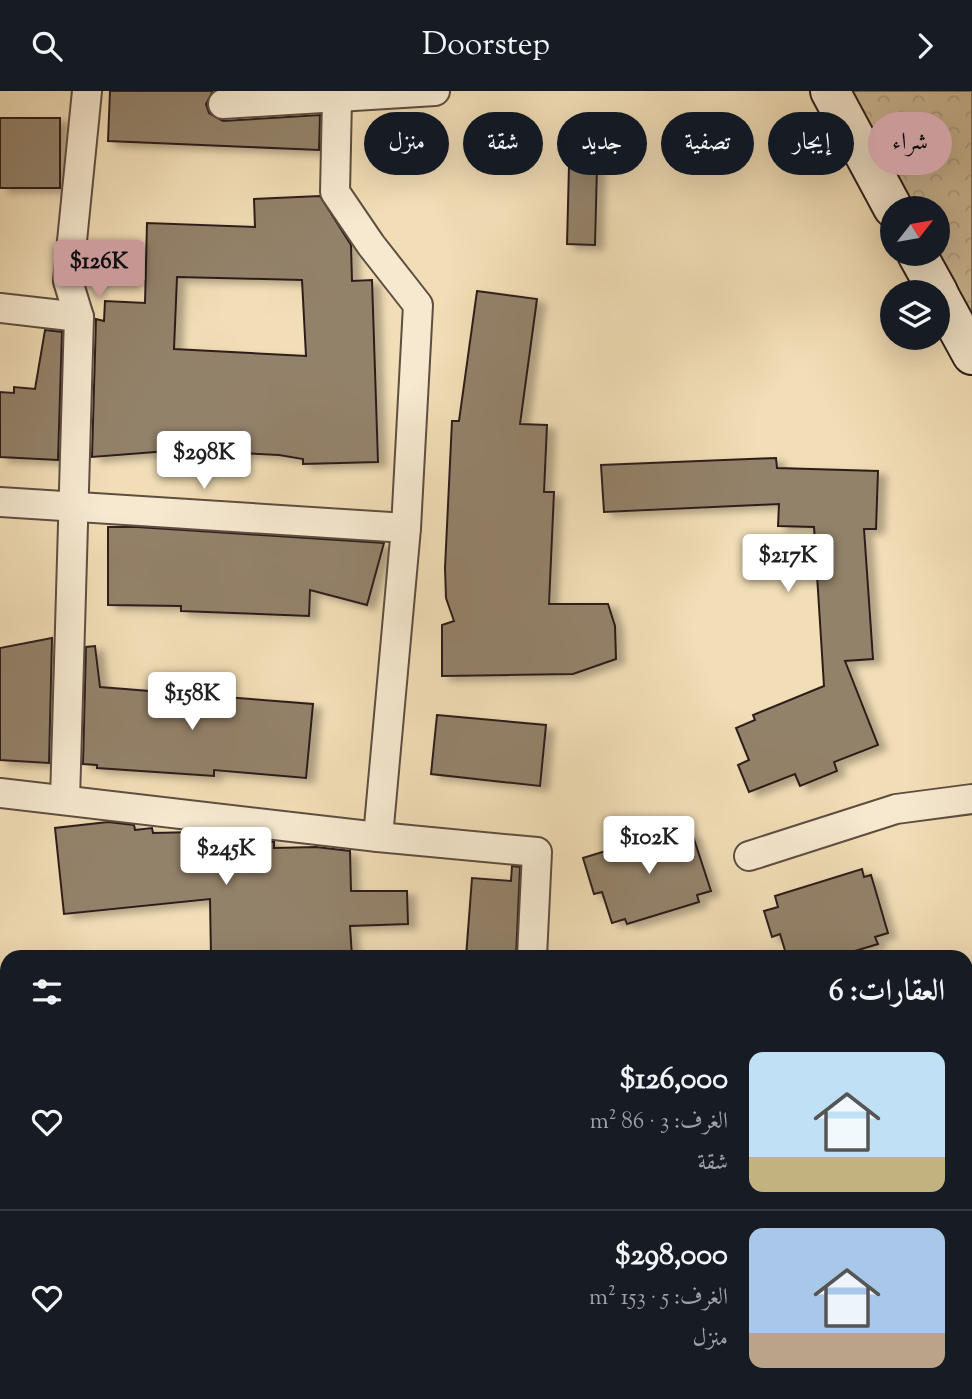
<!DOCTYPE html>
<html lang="ar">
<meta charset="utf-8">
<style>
:root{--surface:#171b24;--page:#242831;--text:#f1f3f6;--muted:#9ea1a6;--line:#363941;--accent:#c59692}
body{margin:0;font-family:"Sorts Mill Goudy",Amiri,serif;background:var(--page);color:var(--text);direction:rtl;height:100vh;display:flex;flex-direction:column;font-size:26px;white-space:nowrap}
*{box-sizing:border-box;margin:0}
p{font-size:23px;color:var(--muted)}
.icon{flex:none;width:38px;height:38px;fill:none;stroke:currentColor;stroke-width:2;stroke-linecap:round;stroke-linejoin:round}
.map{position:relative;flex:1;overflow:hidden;direction:ltr}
.drawer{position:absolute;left:0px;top:859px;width:973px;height:450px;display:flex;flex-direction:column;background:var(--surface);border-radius:21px 21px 0 0;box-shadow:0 7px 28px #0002;direction:rtl}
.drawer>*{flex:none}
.guide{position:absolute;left:21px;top:21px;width:931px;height:63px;direction:rtl;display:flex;gap:14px}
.needle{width:46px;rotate:59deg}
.buttons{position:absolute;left:880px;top:105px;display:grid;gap:14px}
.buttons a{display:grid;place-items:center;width:70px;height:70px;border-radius:50%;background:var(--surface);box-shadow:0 7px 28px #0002;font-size:35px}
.price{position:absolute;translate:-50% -60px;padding:0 16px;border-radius:7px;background:#fff;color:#222;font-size:23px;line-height:46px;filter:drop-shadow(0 2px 4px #0008)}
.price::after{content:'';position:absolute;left:50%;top:42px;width:21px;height:16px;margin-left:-10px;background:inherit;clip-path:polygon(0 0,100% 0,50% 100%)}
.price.selected{background:var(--accent);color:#111}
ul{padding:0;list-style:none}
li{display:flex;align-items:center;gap:21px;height:175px;padding:0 28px}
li+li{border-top:2px solid var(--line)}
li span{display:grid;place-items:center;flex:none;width:196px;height:140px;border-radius:14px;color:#555}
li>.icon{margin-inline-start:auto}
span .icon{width:84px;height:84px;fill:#fffc;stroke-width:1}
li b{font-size:30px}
h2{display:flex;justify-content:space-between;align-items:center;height:84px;padding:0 28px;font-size:30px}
.chip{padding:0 24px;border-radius:32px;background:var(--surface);box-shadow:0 7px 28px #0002;font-size:24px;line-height:63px}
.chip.selected{background:var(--accent);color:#111}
header{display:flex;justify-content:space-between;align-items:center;height:91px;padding:0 28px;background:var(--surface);font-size:32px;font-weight:600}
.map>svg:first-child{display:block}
.forest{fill:url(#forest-crowns);stroke:#7e6e5a;stroke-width:2}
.garden{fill:url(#garden-furrows);stroke:#7e6e5a;stroke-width:2}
.building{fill:#93826b;stroke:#2d1f1a;stroke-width:2;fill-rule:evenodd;filter:url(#shadow)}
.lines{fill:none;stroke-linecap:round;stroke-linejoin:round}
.minor-casing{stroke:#5e4e41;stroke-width:32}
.secondary-casing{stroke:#2d1f1a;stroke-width:42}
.primary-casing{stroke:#2d1f1a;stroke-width:42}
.minor{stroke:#f6e9d0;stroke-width:28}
.secondary{stroke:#f6e9d0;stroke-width:38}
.primary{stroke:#f1ddb6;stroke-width:38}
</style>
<header><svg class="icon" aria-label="forward" viewBox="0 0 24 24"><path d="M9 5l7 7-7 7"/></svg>Doorstep<svg class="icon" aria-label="search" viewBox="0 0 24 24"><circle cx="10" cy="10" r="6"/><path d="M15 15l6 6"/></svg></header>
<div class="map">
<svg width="972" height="1308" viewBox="0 0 972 1308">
<defs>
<pattern id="forest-crowns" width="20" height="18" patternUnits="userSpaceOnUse" patternTransform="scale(1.75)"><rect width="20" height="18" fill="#d0bd9b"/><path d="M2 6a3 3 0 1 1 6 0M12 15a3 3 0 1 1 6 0" fill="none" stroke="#b3a285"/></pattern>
<pattern id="garden-furrows" width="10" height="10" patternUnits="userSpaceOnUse" patternTransform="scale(1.75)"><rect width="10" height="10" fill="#d0bd9b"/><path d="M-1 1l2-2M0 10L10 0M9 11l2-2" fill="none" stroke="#b3a285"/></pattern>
<filter id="shadow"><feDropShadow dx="8" dy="4.5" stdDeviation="3.5" flood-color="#0004"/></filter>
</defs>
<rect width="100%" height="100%" fill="#f1ddb6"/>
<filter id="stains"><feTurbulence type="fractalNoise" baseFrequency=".00286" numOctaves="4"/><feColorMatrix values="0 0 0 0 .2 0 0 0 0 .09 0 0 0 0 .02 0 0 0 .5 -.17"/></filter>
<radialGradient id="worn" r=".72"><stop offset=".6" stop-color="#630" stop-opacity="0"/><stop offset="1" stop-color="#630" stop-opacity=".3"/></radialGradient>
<!-- forest -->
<path class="forest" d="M851,0H972V230L938,163V117H913Z"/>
<!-- garden -->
<path class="garden" d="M966,1119L972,1120V1263L966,1264Z"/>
<!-- building -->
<g class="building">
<path d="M110,0H213L206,13L209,22L223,30L320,24L319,59L108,50Z"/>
<rect x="0" y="27" width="60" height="70"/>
<path d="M570,36L598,37L595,154L567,153Z"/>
<path d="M320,105L351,154L352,190L372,189L378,371L303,373V368L279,364L181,359L92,366L96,228L104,230L105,210L145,212L147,132L255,136L254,108ZM177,186L302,189L306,265L174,258Z"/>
<path d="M477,200L537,208L520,333L547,334L544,401H554L549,513H608L615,535L616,568L573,583L442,585V534L454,530L446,507L445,477L452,330H459Z"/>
<path d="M45,239L62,241L58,369L0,366V301L14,302V296L35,298Z"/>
<path d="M776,367L777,377L878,380L876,438H864L873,568L845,570L878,654L834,671L837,680L800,695L795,683L749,701L738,674L749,669L736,637L755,629L753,624L824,595L814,436L778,435L779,413L604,421L601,374Z"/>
<path d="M108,436H137L384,452L367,514L310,499L309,525L181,520V515L108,514Z"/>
<path d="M52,547L49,672L0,669V557Z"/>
<path d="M95,555L100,596L313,613L306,687L214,679V685L97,677V674L83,673L86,556Z"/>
<path d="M437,624L546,634L540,695L431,683Z"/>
<path d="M108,731L134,734L135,739L152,737L153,742L195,741L274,751V757L316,756L350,760L351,800H407L408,833L350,835L352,866H211L210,808L64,823L55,737Z"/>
<path d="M684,736L686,744L692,742L711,800L697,804L699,811L627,833L625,828L612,832L602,801L594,803L583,767Z"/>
<path d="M512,775L520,776L516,866H466L472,787L511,790Z"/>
<path d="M862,778L864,786L871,784L888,842L875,846L878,853L835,866H787L780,843L772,846L764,820L778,816L775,805Z"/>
</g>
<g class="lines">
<!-- minor casing -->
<g class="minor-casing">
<g id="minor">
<path d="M337,8L335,101L371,154L418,214L406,437L378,746"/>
<path d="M223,13L435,0"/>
<path d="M0,217L79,226"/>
<path d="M0,411L406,437"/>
<path d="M0,702L378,746L537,761L532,866"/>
<path d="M65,709L79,226L68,190L87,0"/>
<path d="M749,765L896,718L972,708"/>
</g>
</g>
<!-- secondary casing -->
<g class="secondary-casing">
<g id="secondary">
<path d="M830,0L893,117"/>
<path d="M917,163L938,201"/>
<path d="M938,202L972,264"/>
<path d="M966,994L972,988"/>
</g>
</g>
<!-- primary casing -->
<g class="primary-casing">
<g id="primary">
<path d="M0,914H7"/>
<path d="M966,1093L972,1094"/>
<path d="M966,1291L972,1289"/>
<path d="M893,1302L894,1308"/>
</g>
</g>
<!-- minor -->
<use href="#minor" class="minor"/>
<!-- secondary -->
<use href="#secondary" class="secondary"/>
<!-- primary -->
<use href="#primary" class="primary"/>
</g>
<rect width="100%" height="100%" filter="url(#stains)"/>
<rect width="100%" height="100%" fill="url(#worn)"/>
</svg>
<div class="buttons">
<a><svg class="needle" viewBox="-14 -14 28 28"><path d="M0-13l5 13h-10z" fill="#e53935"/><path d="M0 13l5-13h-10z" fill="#9ea1a6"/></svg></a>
<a><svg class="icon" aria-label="layers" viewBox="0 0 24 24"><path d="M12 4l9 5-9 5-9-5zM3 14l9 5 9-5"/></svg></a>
</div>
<b class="price selected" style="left:99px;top:209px">$126K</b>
<b class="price" style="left:204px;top:400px">$298K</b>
<b class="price" style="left:788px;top:503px">$217K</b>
<b class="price" style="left:192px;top:641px">$158K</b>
<b class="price" style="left:649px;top:785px">$102K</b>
<b class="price" style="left:226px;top:796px">$245K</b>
<div class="guide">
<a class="chip selected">شراء</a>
<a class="chip">إيجار</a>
<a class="chip">تصفية</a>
<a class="chip">جديد</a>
<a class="chip">شقة</a>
<a class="chip">منزل</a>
</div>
<section class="drawer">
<h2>العقارات: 6<svg class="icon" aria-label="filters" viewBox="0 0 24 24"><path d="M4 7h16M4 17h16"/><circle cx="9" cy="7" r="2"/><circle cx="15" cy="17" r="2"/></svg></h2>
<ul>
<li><span style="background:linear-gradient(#bfe0f5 75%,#c2b280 0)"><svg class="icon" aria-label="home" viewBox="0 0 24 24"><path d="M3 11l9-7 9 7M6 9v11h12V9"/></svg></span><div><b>$126,000</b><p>الغرف: 3 · 86 m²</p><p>شقة</p></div><svg class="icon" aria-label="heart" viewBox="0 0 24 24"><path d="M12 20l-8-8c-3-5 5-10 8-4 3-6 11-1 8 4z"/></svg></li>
<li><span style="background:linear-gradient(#a9c7e8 75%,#b9a48a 0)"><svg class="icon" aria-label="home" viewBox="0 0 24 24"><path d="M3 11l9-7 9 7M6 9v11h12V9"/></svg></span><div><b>$298,000</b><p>الغرف: 5 · 153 m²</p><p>منزل</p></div><svg class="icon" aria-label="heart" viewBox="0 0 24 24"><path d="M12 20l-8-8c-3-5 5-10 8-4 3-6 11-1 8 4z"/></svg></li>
</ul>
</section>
</div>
